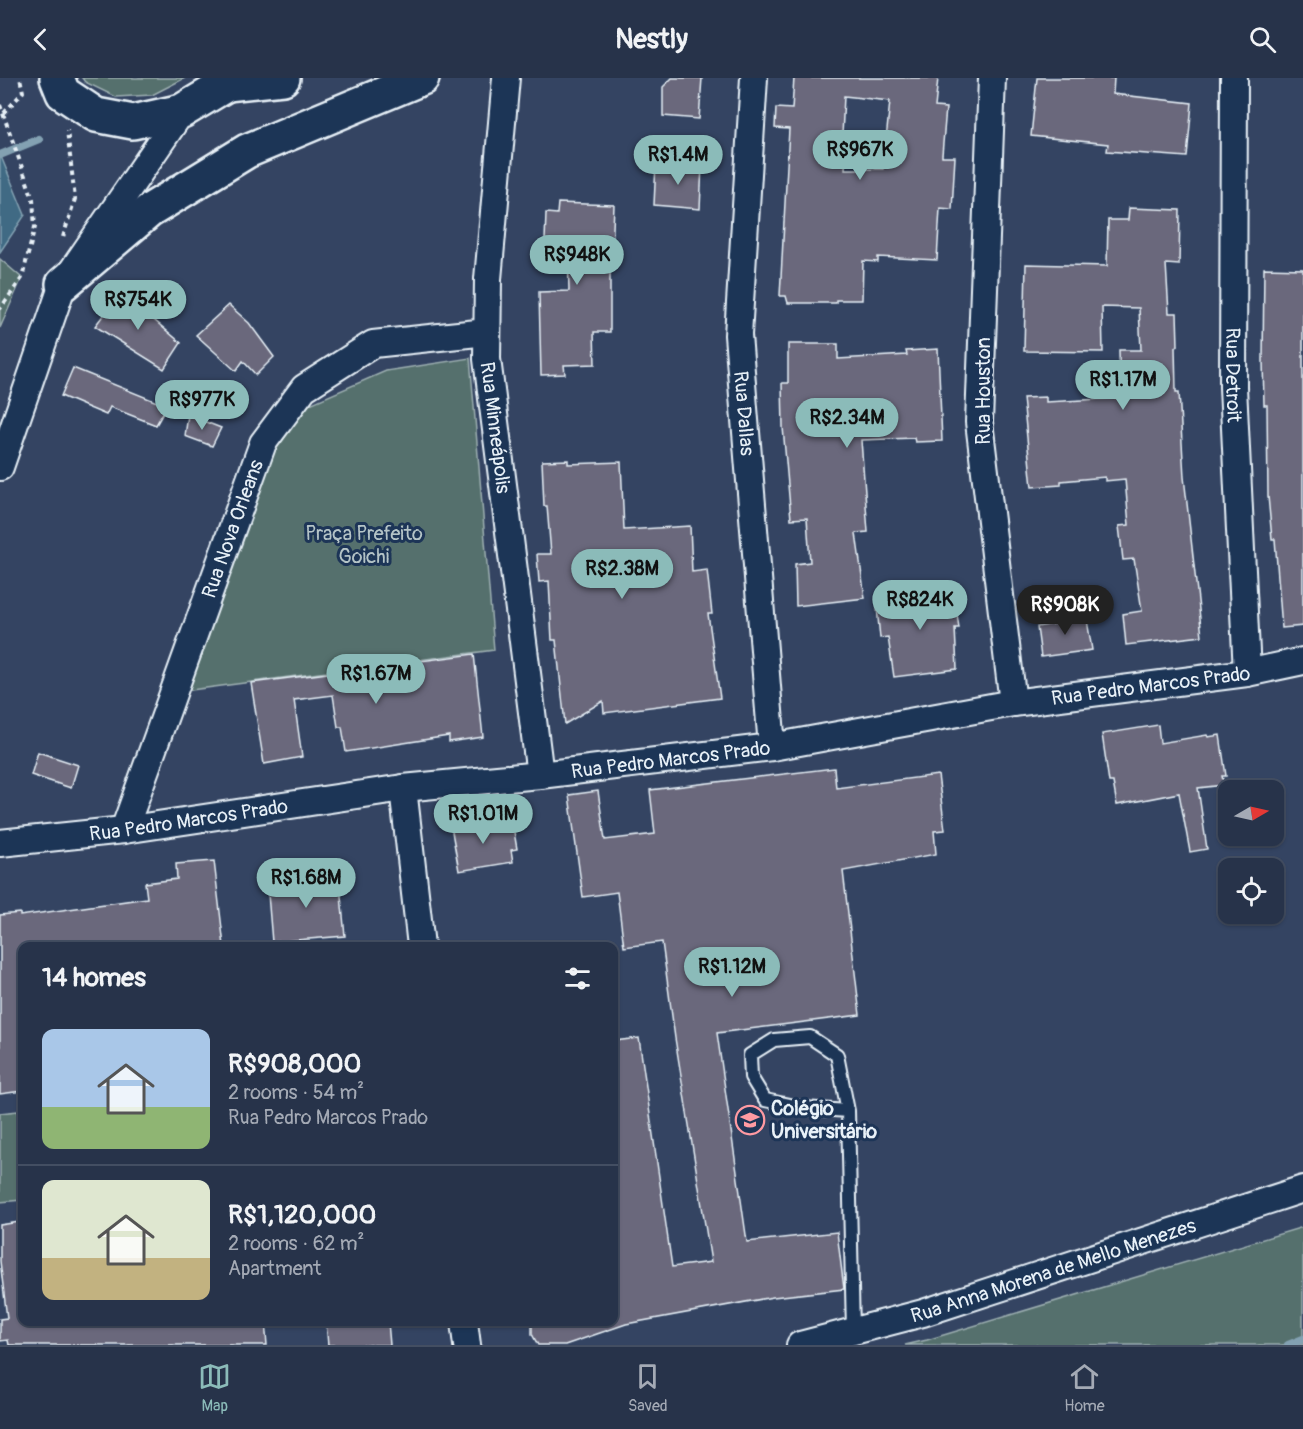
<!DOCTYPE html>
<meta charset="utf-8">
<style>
:root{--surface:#27334a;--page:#2f3b51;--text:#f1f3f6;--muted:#a4aab5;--line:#434e62;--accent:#8bbbb9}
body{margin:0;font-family:Pangolin,sans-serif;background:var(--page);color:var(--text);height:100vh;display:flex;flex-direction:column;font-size:22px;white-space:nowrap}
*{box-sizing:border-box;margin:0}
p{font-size:20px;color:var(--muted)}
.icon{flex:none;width:33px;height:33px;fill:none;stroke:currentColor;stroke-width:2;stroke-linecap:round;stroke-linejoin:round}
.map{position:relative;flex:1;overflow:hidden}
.sheet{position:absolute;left:18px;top:864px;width:600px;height:384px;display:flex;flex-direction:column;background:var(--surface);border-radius:12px;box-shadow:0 2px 4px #0004,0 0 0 2px var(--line)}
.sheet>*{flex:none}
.needle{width:39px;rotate:81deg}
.controls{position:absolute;left:1218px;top:702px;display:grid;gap:12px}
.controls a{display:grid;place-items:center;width:66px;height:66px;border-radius:12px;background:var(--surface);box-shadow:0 2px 4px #0004,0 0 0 2px var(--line);font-size:30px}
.price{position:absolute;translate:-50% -51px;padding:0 14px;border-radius:21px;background:var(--accent);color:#111;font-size:20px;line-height:39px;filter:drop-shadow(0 2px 3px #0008)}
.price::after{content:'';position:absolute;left:50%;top:36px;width:18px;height:14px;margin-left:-9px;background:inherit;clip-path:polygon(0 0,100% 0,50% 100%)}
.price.active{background:#222;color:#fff}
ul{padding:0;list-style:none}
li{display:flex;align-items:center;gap:18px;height:150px;padding:0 24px}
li+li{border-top:2px solid var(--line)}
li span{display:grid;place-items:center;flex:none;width:168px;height:120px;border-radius:12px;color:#555}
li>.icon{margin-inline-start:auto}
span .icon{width:72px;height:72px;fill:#fffc;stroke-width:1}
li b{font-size:26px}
h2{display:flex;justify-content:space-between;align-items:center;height:72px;padding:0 24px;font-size:26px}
header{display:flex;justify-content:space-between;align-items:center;height:78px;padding:0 24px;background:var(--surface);font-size:27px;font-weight:800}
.tab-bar{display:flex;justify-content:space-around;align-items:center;height:84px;border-top:2px solid var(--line);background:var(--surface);font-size:16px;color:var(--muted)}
.tab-bar a{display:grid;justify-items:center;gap:3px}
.tab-bar .active{color:var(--accent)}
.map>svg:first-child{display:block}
.green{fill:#55706d;stroke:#9eb0b2;stroke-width:1.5}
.water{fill:#3f6b84;stroke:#83a1b2;stroke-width:1.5}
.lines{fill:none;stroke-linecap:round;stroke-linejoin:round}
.stream{stroke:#83a1b2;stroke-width:8}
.building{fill:#6a687b;stroke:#e8f1f8;stroke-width:1.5;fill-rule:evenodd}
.service-casing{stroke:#e8f1f8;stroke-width:16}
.minor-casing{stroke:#e8f1f8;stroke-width:30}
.secondary-casing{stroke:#e8f1f8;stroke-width:38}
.path{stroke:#e8f1f8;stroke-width:4;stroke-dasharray:4.5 4.5;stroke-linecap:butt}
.service{stroke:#1d3557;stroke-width:12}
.minor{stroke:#1d3557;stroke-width:26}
.secondary{stroke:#1d3557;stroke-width:33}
.labels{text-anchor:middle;stroke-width:6;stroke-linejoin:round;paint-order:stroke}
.street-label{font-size:20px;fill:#e8f1f8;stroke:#1d3557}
.park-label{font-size:20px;fill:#b5c4c7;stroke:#1d3557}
.poi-label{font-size:20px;font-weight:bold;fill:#e8f1f8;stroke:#1d3557;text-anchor:start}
</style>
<header><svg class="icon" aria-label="back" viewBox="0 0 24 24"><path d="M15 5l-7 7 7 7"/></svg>Nestly<svg class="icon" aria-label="search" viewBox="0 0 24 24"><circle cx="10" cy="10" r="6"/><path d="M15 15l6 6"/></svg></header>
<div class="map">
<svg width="1303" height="1267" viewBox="0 0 1303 1267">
<rect width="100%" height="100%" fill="#344462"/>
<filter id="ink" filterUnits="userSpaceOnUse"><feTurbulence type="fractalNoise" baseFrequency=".0167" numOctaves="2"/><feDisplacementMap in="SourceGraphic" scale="12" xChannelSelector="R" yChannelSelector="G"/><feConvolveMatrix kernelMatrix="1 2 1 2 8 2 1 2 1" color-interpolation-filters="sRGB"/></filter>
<g filter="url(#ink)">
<!-- green -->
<g class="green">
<path d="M82,0H185L152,17L116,19L85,4Z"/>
<path d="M0,181L22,200L0,250Z"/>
<path d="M470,280L494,572L183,613L267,374L303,329L386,293Z"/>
<path d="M18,1033L22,1074V1122L0,1124V1035Z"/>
<path d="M1303,1149V1267H905L927,1262Z"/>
</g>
<!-- water -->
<path class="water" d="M0,76L25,137L0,174Z"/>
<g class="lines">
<!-- stream -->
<g class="stream">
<path d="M0,77L39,61"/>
<path d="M1288,1267L1303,1261"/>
</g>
</g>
<!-- building -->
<g class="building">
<path d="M672,0H702L699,41L663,38V9Z"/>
<path d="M794,0H938L935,29L946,30L942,77V79H955L952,131L940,130L937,182L878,179V184L863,183L862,222H836V225H788L786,218H780L789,51L775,50L776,30L792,31ZM844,18L890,23L883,91H845L846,77H841Z"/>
<path d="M1037,0H1114L1113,16L1192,25L1187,79L1107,73L1108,66L1031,58Z"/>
<path d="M656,85L702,87L700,131L654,127Z"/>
<path d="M558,125L614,127L612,175H610V254H594L595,286L564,287L565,296L541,297L539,214L569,213L568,173H554L555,163H545L546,135L557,136Z"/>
<path d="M1129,130L1180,132L1179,187L1166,186L1169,235H1177L1178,268L1175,269L1176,314H1179L1184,399L1202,558L1126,567L1123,536L1142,533L1134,481L1123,482L1119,448L1129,447L1125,401L1105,403V399L1061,403V407L1032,409L1023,320L1046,319V324L1120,320L1119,272H1141L1139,230L1102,229L1103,274L1024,273L1026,186L1107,188L1108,142H1128Z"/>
<path d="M1264,190L1303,191V548L1282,550L1275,461H1272L1268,418L1267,327H1264L1263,282Z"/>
<path d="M121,214L181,265L164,291L95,248Z"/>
<path d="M229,227L249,245L274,279L256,297L243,283L236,293L196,257Z"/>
<path d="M788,266H838V281L907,277L906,273L938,271L942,363L915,364L914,360L861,362L868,454L856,455L865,520L796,528L795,486L810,484L807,440L791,441L783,349L782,305H788Z"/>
<path d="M73,290L167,328L156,347L110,329L106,337L61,318Z"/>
<path d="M188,337L221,350L212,368L185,358Z"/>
<path d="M568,382V386L621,384L624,452L690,448L692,494L707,492L712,536H708L720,620L604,635L603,623L565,646L556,562H552L549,503L539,504L537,476H551L547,428H544L542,383Z"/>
<path d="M953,509L959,550H955L957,591L894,599L888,559L880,560L876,519Z"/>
<path d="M1086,536L1092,572L1041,579L1037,549L1055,546L1054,540Z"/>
<path d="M474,576L483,659L449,664V658L346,674L342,649H338L333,617L294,622L302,679L264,686L251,605Z"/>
<path d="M1158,647L1160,665L1207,657L1208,659L1220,657L1226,698H1222L1224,707L1198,710L1207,771L1190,774L1179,715L1117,727L1113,704H1109L1102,656Z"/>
<path d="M38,674L78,687L71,710L31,697Z"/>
<path d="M834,690L836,710L938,697L945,752L934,753L936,776L843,793L860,937L717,955L747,1164L837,1154L844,1211L773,1219L626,1246L565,1267H538L532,1256V1244H614V963L639,960L672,1189L711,1184L675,960L662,864L624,869L617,814L583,819L569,717L598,713L605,762L655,756L650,712Z"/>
<path d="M493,741L494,751L513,748L517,771L511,772L513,784L459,793L451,748Z"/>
<path d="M214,783L224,868H22V1013L0,1016V837L20,835V838L147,820L145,805L177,801L176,786Z"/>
<path d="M339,798L345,858L272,864L267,804Z"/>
<path d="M19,1144L22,1170V1244H265L267,1267H9L8,1262L0,1263V1241L7,1240L0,1183V1147Z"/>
<path d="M326,1244H388L390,1267H328Z"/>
</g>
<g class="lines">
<!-- service casing -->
<g class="service-casing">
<path id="service" d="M848,1033L804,1030L765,1022L751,999L750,977L774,962L810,959L837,977L848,1033L853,1253"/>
</g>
<!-- minor casing -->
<g class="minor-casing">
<g id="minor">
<path id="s1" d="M506,0L488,201L487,281L540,697"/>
<path id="s2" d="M754,0L738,257L772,669"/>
<path d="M992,0L979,344L1013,625"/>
<path id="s3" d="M1234,0L1233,309L1247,595"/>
<path d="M0,389L63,206L182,33"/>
<path d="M403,710L421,868"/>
<path id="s4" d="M124,752L263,365L304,310L373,266L487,254"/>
<path id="s5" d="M0,765L124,752L403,710L540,697L772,669L1013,625L1247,595L1303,583"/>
<path d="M464,1244L467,1267"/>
<path id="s6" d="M800,1267L923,1235L1303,1111"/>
</g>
</g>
<!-- secondary casing -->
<g class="secondary-casing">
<g id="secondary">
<path d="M57,0L63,15L96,37L133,44L182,33L227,6L233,0"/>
<path d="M227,6L283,0"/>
<path d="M63,206L149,133L247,73L422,0"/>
</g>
</g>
<!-- path -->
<g class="path">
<path d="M0,27L33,121L35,149L22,200L0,231"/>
<path d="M4,35L23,14L20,0"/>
<path d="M63,159L75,121L67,52"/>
</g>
<!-- service -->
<use href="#service" class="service"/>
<!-- minor -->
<use href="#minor" class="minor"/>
<!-- secondary -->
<use href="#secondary" class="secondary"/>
</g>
</g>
<!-- icons -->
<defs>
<g id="school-ring" transform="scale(1.5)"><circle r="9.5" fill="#1d3557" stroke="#ff9aa2" stroke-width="1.5"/><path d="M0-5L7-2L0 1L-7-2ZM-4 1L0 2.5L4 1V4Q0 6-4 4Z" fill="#ff9aa2"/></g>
</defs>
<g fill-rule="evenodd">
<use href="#school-ring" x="750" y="1042"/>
</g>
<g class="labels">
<!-- street labels -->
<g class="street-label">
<text dy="7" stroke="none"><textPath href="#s3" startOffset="297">Rua Detroit</textPath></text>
<text transform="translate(983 313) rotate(-90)" y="7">Rua Houston</text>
<text dy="7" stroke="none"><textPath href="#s2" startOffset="336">Rua Dallas</textPath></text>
<text dy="7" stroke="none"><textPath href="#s1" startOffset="351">Rua Minneápolis</textPath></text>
<text dy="7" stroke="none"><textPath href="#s4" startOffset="320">Rua Nova Orleans</textPath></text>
<text dy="7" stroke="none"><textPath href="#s5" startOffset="1162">Rua Pedro Marcos Prado</textPath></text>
<text dy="7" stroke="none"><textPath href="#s5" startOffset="676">Rua Pedro Marcos Prado</textPath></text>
<text dy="7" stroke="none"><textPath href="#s5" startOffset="190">Rua Pedro Marcos Prado</textPath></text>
<text dy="7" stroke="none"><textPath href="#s6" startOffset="264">Rua Anna Morena de Mello Menezes</textPath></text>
</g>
<!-- park labels -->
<g class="park-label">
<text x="364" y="462">Praça Prefeito<tspan x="364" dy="23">Goichi</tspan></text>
</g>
<!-- poi labels -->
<g class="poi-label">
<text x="771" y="1037">Colégio<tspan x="771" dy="23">Universitário</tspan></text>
</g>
</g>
</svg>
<div class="controls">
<a><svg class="needle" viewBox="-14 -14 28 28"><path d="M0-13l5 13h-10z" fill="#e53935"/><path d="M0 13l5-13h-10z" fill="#a4aab5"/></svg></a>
<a><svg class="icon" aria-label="locate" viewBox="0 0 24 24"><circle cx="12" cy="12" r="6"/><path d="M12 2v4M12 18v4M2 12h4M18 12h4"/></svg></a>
</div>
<b class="price" style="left:860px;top:103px">R$967K</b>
<b class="price" style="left:678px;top:108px">R$1.4M</b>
<b class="price" style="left:577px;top:208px">R$948K</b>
<b class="price" style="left:138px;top:253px">R$754K</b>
<b class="price" style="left:1123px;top:333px">R$1.17M</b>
<b class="price" style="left:202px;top:353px">R$977K</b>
<b class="price" style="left:847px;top:371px">R$2.34M</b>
<b class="price" style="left:622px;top:522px">R$2.38M</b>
<b class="price" style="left:920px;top:553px">R$824K</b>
<b class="price active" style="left:1065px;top:558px">R$908K</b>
<b class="price" style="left:376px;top:627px">R$1.67M</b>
<b class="price" style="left:483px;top:767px">R$1.01M</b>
<b class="price" style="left:306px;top:831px">R$1.68M</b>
<b class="price" style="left:732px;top:920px">R$1.12M</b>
<section class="sheet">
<h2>14 homes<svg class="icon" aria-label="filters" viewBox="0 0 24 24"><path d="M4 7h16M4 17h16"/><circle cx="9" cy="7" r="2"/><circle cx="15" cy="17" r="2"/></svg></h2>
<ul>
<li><span style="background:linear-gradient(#a9c7e8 65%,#8fb573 0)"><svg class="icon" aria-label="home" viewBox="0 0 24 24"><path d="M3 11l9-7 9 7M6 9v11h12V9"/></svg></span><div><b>R$908,000</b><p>2 rooms · 54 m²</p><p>Rua Pedro Marcos Prado</p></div></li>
<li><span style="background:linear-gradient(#dfe7d0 65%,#c2b280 0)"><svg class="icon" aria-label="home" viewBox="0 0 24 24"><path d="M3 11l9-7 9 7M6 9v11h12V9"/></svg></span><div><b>R$1,120,000</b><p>2 rooms · 62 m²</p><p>Apartment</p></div></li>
</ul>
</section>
</div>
<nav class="tab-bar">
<a class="active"><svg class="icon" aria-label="map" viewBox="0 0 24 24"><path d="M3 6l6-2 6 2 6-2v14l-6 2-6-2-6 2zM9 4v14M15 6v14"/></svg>Map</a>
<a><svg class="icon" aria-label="saved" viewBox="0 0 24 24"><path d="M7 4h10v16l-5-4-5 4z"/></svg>Saved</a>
<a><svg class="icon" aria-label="home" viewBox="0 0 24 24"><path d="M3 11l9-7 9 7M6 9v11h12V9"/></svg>Home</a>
</nav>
